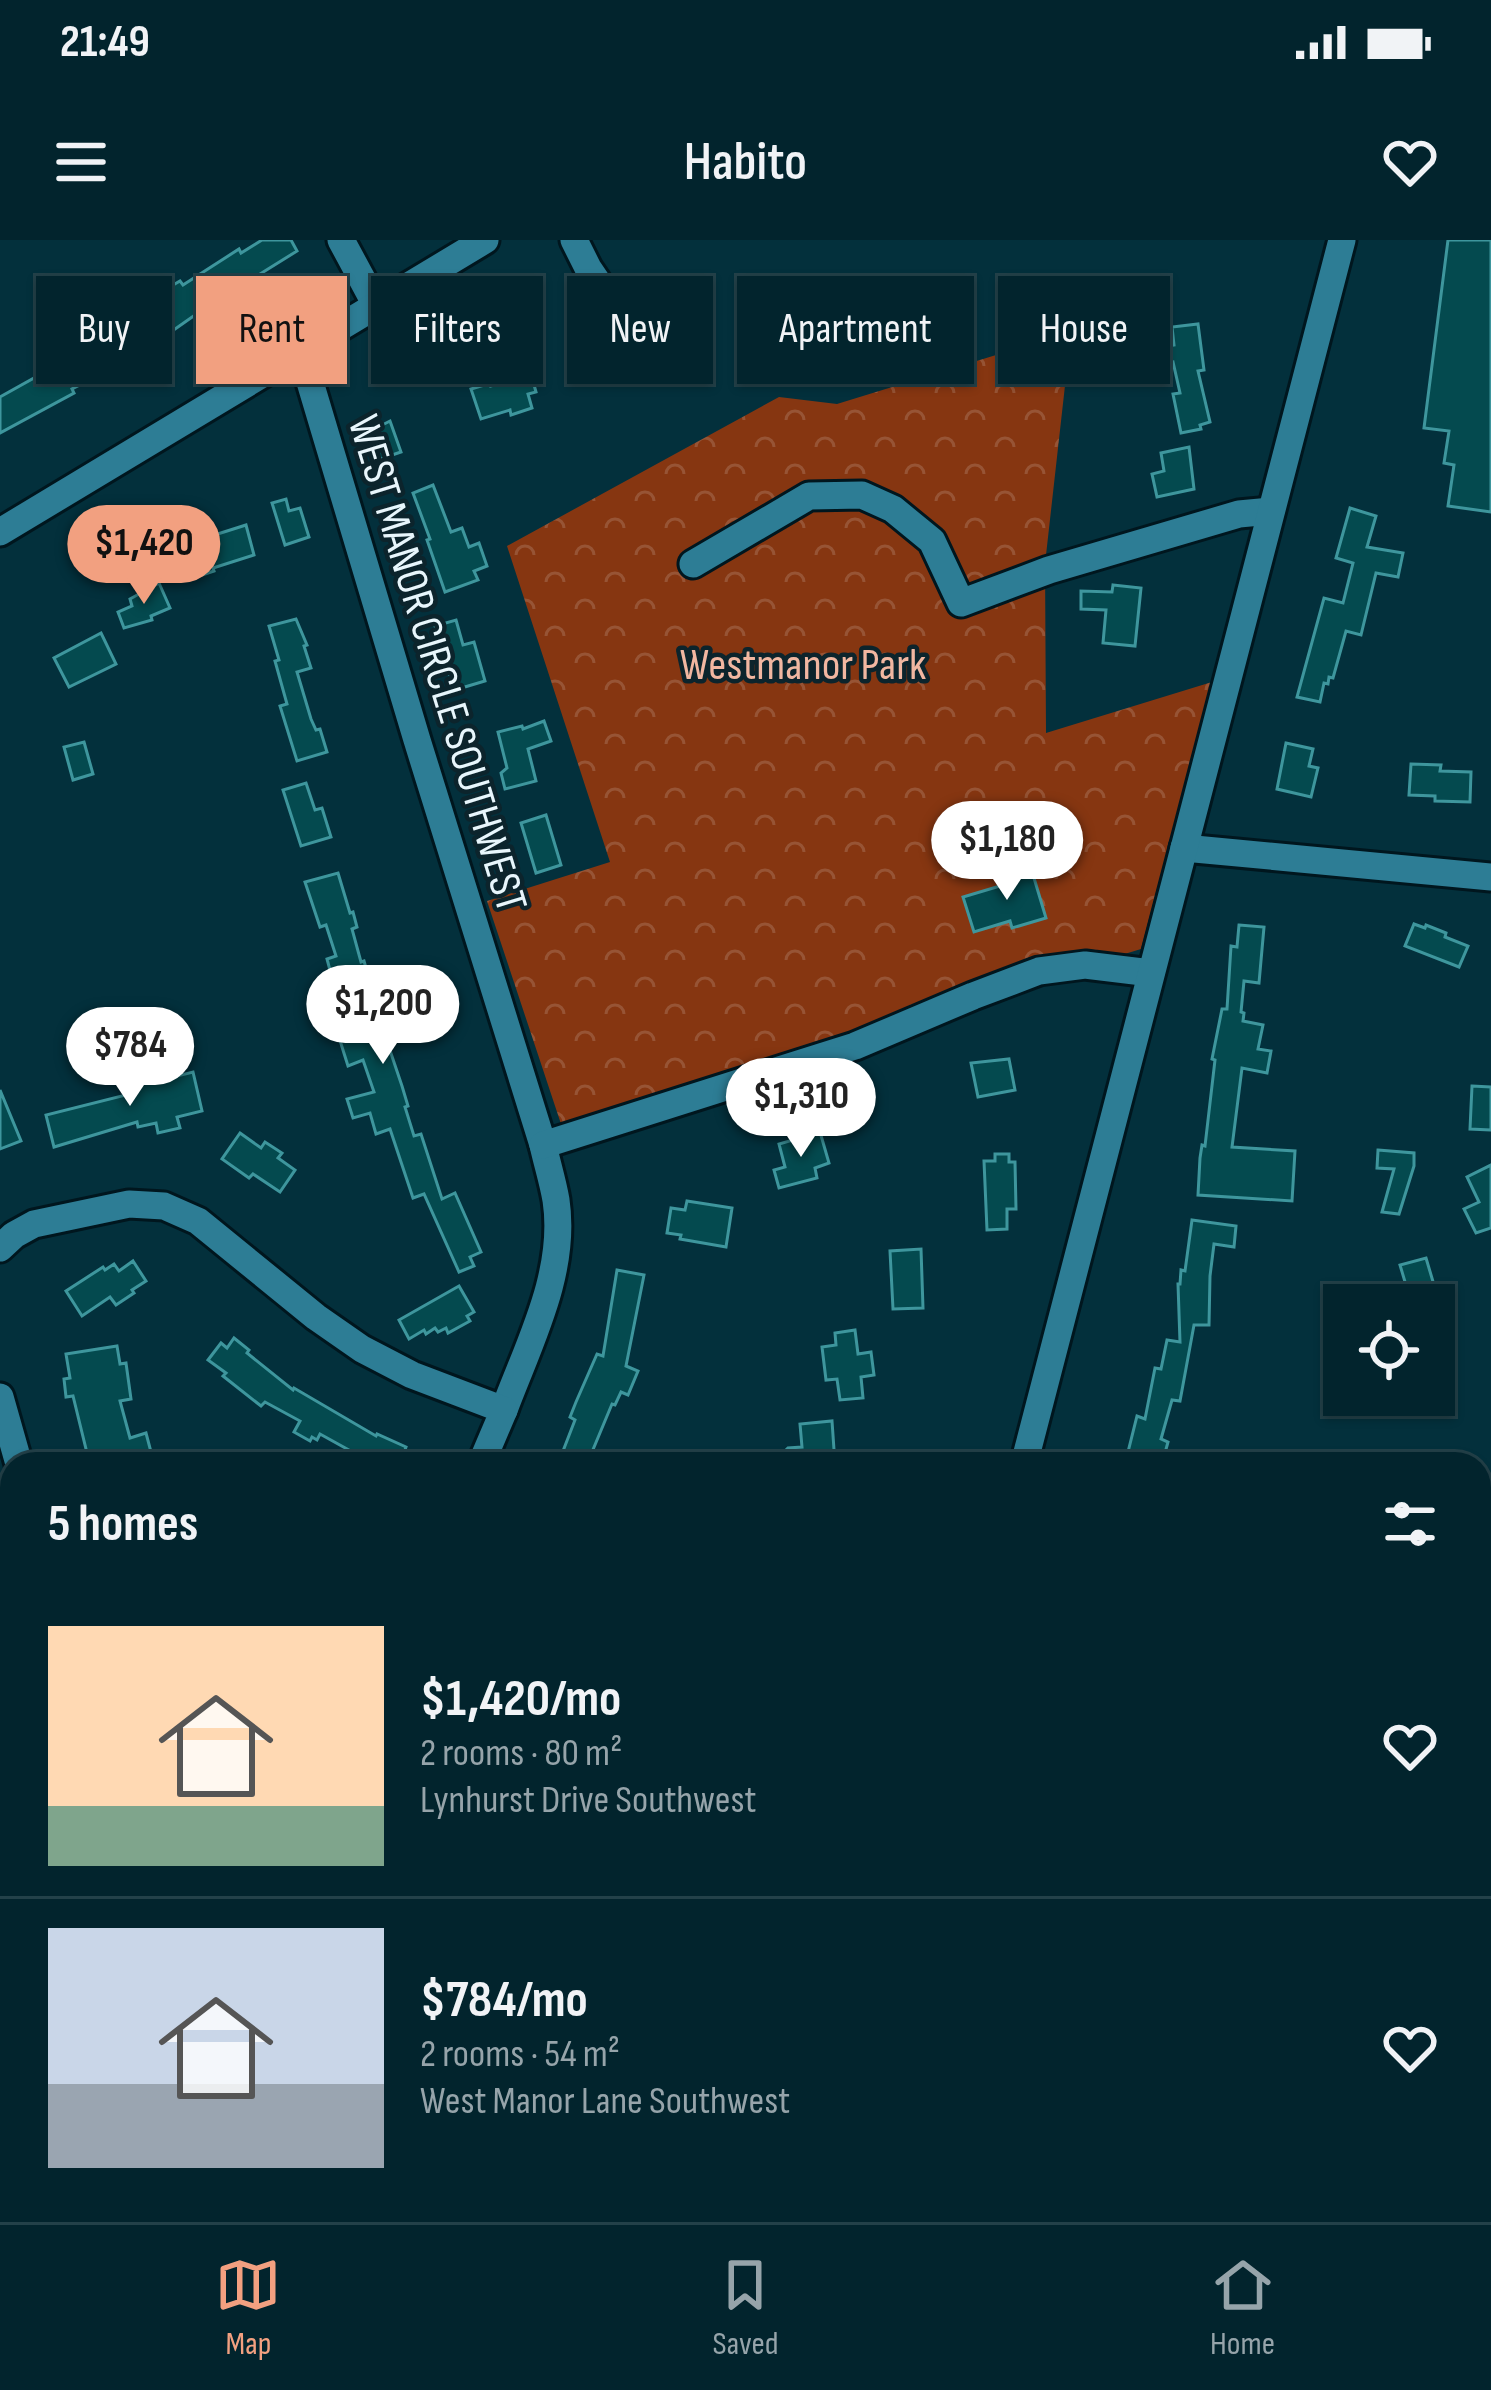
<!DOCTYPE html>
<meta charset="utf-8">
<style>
:root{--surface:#02242d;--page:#103039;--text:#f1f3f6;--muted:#96a4aa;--line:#234149;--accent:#f2a080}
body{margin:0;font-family:"Sofia Sans Condensed",sans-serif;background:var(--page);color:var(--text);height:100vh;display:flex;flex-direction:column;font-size:45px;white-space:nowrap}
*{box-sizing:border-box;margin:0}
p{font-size:39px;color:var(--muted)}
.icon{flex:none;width:66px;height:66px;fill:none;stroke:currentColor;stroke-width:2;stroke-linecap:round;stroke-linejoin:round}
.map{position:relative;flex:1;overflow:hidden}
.details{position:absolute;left:0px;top:1212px;width:1491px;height:771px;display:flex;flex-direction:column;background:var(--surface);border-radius:36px 36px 0 0;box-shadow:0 3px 9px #0004,0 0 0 3px var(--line)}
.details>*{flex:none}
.top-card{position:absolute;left:36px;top:36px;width:1419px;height:108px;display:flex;gap:24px}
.tools{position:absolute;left:1323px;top:1044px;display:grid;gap:24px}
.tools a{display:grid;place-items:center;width:132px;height:132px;border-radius:0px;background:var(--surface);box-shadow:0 3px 9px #0004,0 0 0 3px var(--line);font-size:60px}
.price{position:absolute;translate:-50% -102px;padding:0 27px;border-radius:42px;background:#fff;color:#222;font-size:39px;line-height:78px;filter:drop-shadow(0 3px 6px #0008)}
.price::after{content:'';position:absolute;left:50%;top:72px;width:36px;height:27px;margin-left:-18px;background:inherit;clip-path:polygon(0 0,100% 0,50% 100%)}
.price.active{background:var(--accent);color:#111}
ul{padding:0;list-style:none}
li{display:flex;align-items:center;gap:36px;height:300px;padding:0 48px}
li+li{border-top:3px solid var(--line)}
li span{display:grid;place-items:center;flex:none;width:336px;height:240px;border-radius:0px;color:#555}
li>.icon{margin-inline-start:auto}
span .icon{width:144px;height:144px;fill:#fffc;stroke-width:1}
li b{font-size:51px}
h2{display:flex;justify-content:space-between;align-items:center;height:144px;padding:0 48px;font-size:51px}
.tag{padding:0 42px;border-radius:0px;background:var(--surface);box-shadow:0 3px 9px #0004,0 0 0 3px var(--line);font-size:42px;line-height:108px}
.tag.active{background:var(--accent);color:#111}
.status{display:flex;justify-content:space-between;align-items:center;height:84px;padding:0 60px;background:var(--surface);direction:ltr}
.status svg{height:33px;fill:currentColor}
header{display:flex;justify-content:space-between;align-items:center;height:156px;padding:0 48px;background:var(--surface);font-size:54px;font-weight:600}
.tab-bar{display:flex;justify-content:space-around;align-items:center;height:168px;border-top:3px solid var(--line);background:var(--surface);font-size:33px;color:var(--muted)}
.tab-bar a{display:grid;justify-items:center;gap:6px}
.tab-bar .active{color:var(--accent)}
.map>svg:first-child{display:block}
.park{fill:url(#park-crowns)}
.building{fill:#044a4f;stroke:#3e969d;stroke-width:3}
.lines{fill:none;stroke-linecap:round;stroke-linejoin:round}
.minor-casing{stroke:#00161e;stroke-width:33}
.minor{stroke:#2d7d95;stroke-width:27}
.labels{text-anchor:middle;stroke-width:9;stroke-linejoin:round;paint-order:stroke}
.street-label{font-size:45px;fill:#e8f6fc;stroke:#0c242c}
.park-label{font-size:45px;fill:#f1b7a1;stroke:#0c242c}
</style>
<div class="status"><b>21:49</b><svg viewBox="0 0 49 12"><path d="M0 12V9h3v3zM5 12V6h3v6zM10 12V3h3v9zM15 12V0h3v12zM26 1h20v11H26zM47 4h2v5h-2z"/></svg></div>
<header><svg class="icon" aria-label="menu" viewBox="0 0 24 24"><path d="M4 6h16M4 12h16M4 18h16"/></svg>Habito<svg class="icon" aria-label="heart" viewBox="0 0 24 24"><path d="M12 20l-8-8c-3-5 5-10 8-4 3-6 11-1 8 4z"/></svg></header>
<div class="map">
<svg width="1491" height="1982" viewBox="0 0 1491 1982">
<defs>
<pattern id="park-crowns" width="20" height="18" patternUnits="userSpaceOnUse" patternTransform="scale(3)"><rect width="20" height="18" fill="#863611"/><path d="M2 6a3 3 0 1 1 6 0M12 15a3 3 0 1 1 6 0" fill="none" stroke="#975435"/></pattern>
</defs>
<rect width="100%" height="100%" fill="#03303c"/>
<!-- park -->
<path class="park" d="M1071,92L1045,324L1046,493L1212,442L1141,709L1009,749L566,899L487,661L610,622L507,306L779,157L837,164Z"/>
<!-- building -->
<g class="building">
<path d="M262,0H291L297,11L244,44L242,42L168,94L155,102L154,99L99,132L101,134L72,149L74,153L0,193V157L41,134L39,129L56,120L58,124L103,101L101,98L172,55L168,48L180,41L183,45L239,9L241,13Z"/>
<path d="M1448,0H1491V272L1448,266L1454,225L1444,223L1449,191L1424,188Z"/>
<path d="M694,84L704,112L668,125L670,130L643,140L638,125L614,133L610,118L632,111L629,102L656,89L659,97Z"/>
<path d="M1198,84L1204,130L1198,131L1210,182L1200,185L1201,189L1181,193L1173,154L1180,153L1173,122L1164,123L1162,107L1174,105L1172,87Z"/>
<path d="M531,134L536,152L528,154L532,168L511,175L510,170L481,179L471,149L491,143V146Z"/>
<path d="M390,181L401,212L377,220L373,208L366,211L361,196Z"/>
<path d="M1189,207L1194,249L1157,257L1152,234L1164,231L1161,213Z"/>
<path d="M433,245L451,292L462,288L469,307L479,303L487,326L474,331L478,340L445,352L427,300L430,299L413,253Z"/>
<path d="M286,259L289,271L300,268L309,297L285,305L272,263Z"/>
<path d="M1350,268L1376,276L1367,307L1403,313L1398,337L1376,333L1361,395L1346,391L1333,438L1329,437L1328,444L1324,443L1320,462L1297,457L1324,358L1343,363L1353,323L1336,318Z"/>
<path d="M246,285L254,315L213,328L214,331L196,337L186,304Z"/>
<path d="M159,343L170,368L151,376L152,380L124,388L118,372L132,366L130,359Z"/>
<path d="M1113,345L1141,348L1135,406L1103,403L1106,370L1081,369V351L1112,352Z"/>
<path d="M296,379L307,405L304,406L311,428L297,432L311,479L316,490L320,489L327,512L297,521L280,466L287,464L275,421L279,420L269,386Z"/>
<path d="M456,380L463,405L474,402L485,441L458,449L454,432L449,434L435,386Z"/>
<path d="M101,393L116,424L69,447L54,418Z"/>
<path d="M544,481L551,501L528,509L536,541L505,549L501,533L507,528L498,492L522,486L523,489Z"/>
<path d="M84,502L93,534L73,540L64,507Z"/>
<path d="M1286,503L1313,509L1309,526L1318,528L1311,557L1277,549Z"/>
<path d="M1411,524L1441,525L1440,531L1471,532L1470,562L1435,561V556L1409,555Z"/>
<path d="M306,543L315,570L322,568L331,597L301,606L283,550Z"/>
<path d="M546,575L561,625L536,633L521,583Z"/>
<path d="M1031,628L1046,678L1012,688L1010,681L974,692L963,657L1000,646L997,638Z"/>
<path d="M338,633L350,673L353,672L357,687L352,689L361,722L364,721L370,742L382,739L388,759L374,763L402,846L408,866L405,867L414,896L421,894L442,959L455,953L481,1012L470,1017L474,1026L459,1032L424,954L413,958L390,889L376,894L370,873L353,878L347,859L374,852L363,820L348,826L337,791L352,786L337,732L331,734L327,719L336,716L326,685L320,687L305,642Z"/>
<path d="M1414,684L1425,688L1426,685L1446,693L1445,697L1468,706L1459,727L1405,706Z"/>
<path d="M1239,685L1264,687L1259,743L1244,741L1241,772L1244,773L1243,781L1263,785L1258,809L1271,811L1267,833L1242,828L1232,907L1295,911L1292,961L1198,955L1200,918L1202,905L1205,906L1215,820L1212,819L1222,769H1227L1231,706L1237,707Z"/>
<path d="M179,780L183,797L154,804L150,788Z"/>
<path d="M1009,819L1015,850L978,857L971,823Z"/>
<path d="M193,832L202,871L177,877L180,888L158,893L156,883L138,887L137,882L54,907L46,875L130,854L127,843L160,835L161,840Z"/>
<path d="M1472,846L1491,847V890L1470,889Z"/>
<path d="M0,850L21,901L0,909Z"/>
<path d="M820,892L829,923L815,928L817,938L779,948L774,930L785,927L779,904Z"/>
<path d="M240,893L261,908L265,902L282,913L278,918L295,930L280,952L253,934L249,938L222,919Z"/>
<path d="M1378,910L1414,913V926L1399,974L1382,972L1394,929L1377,928Z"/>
<path d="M995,914H1009V922H1015L1016,969H1007V989L987,990L984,921H995Z"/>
<path d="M1491,925V988L1476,993L1464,969L1479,962L1467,937Z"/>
<path d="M687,961L732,968L726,1007L680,999L681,995L667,993L671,968L685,970Z"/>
<path d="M1192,980L1236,986L1234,1007L1214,1004L1210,1036L1209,1085H1194L1180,1161L1172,1160L1161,1199L1168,1202L1162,1224H1125L1137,1176L1145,1179L1155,1128L1161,1129L1167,1100L1180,1102L1178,1044H1180L1181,1030L1185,1031Z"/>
<path d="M921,1009L923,1068L893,1069L890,1011Z"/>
<path d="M1426,1018L1434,1045L1408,1052L1400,1025Z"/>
<path d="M133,1021L146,1041L132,1050L134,1053L116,1065L110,1057L82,1076L66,1051L103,1027L105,1030L114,1024L119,1031Z"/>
<path d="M617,1030L644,1035L626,1126L638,1131L628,1155L621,1152L615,1165L612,1164L587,1224H558L575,1180L570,1177L576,1162L597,1114L603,1116Z"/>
<path d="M459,1046L474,1072L467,1076L470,1081L448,1093L446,1088L438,1092L435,1088L426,1094L424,1090L409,1099L399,1080Z"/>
<path d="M855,1090L858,1114L871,1112L874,1135L861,1137L863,1158L840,1160L837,1139L826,1140L822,1107L836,1105L835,1093Z"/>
<path d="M234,1098L249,1110L247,1113L293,1150L294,1148L376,1196L377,1194L406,1207L405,1210L435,1224H363L365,1219L320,1194L317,1200L312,1197L310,1201L294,1192L300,1181L265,1162L261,1166L223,1136L226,1133L208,1120L221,1103L227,1108Z"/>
<path d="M117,1106L120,1124L126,1123L131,1159L120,1161L130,1198L146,1193L151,1212L136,1216L137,1224H108L104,1212L88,1217L73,1156L66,1157L64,1139L70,1138L66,1114Z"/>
<path d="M832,1181L835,1224H789L785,1220L784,1212L788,1208L802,1207L800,1184Z"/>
</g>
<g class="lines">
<!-- minor casing -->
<g class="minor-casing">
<g id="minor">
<path d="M341,0L376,65"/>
<path d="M574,0L588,28L626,84"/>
<path d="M297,112L310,142L417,500L543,905C547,923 553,942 556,960C567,1033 528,1105 504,1170"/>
<path d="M0,292L485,0"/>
<path d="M693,324L809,256L862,255L893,269L932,301L961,363L1049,330L1239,274L1271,271"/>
<path d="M1184,608L1491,637"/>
<path d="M543,905L855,806L973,756L1039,731L1085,725L1151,733"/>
<path d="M0,1008L14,995L34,984L129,964L164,966L198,981L316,1077L362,1109L412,1135L504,1170L481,1224"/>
<path d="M0,1157L19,1224"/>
<path d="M1024,1224L1342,0"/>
<path d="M1479,1424L1491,1420"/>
<path d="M1458,1971L1463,1982"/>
<path d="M422,1982L461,1971"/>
<path d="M851,1982L852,1971"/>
</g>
</g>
<!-- minor -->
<use href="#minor" class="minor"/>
</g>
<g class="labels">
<!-- street labels -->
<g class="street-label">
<text transform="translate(439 423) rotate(73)" y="16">WEST MANOR CIRCLE SOUTHWEST</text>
</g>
<!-- park labels -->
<g class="park-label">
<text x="803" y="439">Westmanor Park</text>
</g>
</g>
</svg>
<div class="tools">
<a><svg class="icon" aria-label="locate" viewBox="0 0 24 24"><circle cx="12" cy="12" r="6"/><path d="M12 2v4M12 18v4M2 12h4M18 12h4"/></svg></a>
</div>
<b class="price active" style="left:144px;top:367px">$1,420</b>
<b class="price" style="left:1007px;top:663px">$1,180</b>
<b class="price" style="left:383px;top:827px">$1,200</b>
<b class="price" style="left:130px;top:869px">$784</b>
<b class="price" style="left:801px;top:920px">$1,310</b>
<div class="top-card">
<a class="tag">Buy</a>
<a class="tag active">Rent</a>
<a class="tag">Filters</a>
<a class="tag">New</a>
<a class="tag">Apartment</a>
<a class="tag">House</a>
</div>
<section class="details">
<h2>5 homes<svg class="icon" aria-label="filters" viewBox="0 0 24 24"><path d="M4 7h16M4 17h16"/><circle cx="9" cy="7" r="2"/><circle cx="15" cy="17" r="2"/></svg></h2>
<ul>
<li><span style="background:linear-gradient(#ffd9b3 75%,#7fa58c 0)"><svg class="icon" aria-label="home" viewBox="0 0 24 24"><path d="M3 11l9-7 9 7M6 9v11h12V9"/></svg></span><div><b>$1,420/mo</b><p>2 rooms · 80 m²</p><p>Lynhurst Drive Southwest</p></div><svg class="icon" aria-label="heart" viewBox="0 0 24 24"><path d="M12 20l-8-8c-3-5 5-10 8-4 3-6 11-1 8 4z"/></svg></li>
<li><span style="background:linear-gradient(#c9d6e8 65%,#9aa5b1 0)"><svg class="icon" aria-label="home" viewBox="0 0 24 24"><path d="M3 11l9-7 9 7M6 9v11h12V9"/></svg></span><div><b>$784/mo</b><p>2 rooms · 54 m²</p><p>West Manor Lane Southwest</p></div><svg class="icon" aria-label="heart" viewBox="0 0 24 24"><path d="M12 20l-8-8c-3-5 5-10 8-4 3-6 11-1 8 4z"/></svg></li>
</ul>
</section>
</div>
<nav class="tab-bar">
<a class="active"><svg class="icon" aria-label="map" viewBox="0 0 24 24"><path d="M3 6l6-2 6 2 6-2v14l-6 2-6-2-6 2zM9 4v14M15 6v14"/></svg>Map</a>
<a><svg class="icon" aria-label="saved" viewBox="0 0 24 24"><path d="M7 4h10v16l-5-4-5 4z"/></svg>Saved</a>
<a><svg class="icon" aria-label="home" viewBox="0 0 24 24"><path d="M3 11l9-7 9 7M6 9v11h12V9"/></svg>Home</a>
</nav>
